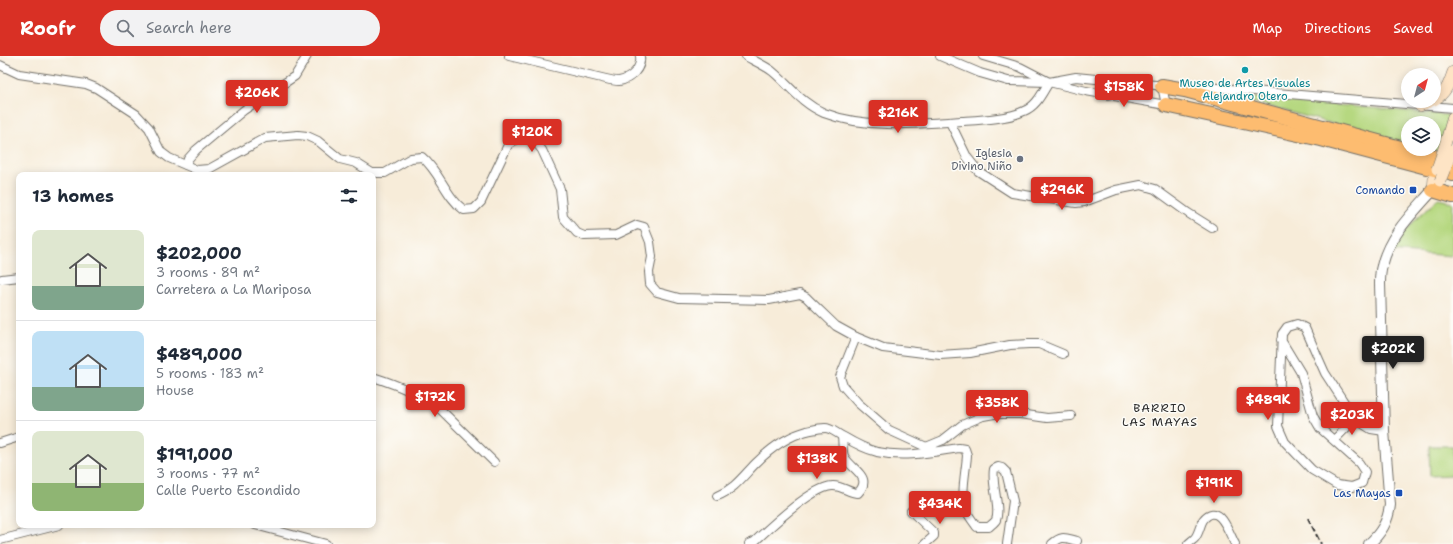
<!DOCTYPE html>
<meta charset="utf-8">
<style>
:root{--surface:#fff;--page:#f2f2f3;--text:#1f2937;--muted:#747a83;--line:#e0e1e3;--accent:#d93025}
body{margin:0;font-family:"Shantell Sans",sans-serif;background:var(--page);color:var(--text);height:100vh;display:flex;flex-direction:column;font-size:15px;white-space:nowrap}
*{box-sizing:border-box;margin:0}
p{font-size:13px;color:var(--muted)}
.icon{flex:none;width:22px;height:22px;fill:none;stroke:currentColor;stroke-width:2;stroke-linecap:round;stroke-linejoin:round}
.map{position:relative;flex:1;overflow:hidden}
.panel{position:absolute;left:16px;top:116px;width:360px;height:356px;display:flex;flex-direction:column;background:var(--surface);border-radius:8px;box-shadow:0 2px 10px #0003}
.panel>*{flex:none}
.needle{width:26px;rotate:36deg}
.fabs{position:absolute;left:1401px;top:12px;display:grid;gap:8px}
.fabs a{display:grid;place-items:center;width:40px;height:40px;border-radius:50%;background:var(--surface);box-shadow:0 2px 10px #0003;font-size:20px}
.price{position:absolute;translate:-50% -34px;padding:0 9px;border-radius:4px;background:var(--accent);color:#fff;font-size:13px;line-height:26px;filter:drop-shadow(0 1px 2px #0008)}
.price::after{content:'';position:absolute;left:50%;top:24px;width:12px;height:9px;margin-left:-6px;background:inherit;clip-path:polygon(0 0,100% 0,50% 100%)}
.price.on{background:#222;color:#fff}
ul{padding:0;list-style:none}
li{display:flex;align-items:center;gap:12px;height:100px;padding:0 16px}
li+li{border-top:1px solid var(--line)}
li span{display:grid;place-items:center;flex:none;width:112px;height:80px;border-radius:8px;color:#555}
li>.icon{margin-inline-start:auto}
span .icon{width:48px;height:48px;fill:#fffc;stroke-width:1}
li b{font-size:17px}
h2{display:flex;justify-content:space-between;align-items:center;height:48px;padding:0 16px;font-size:17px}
header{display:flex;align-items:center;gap:24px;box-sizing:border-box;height:56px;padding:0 20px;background:var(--accent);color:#fff}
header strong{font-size:19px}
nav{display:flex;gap:22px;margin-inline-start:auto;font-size:14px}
.search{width:280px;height:36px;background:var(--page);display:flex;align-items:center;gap:10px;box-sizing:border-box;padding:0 14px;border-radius:22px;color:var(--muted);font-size:15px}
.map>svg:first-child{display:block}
.green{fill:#b6d880;stroke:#708256}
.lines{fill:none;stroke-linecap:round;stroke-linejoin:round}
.minor-casing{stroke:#726f68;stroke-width:10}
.tertiary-casing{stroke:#726f68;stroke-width:12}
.secondary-casing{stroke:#726f68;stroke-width:12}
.motorway-casing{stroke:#726f68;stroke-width:16}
.minor{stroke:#fff;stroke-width:8}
.tertiary{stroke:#fff;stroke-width:10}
.secondary{stroke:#fee4c5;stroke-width:11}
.motorway{stroke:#fdbc6f;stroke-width:14}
.rail{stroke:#2b2b2b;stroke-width:2;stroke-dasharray:6 3;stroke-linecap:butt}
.secondary-bridge-casing{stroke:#726f68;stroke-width:12;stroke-linecap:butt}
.secondary-bridge{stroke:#fee4c5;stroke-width:11}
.culture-dot{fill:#0f9aa8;stroke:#fdfcf7;stroke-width:1.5}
.worship-dot{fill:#6b7280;stroke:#fdfcf7;stroke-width:1.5}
.transit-dot{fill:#1a4fb4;stroke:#fdfcf7;stroke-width:1.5}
.labels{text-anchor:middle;stroke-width:3;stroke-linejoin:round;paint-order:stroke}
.culture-label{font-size:11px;fill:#0d838f;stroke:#fdfcf7}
.worship-label{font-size:11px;fill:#5b616d;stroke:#fdfcf7;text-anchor:end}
.transit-label{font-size:11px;fill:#164399;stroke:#fdfcf7;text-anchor:end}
.neighbourhood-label{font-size:12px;letter-spacing:1px;fill:#2b2b2b;stroke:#fdfcf7}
</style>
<header>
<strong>Roofr</strong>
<div class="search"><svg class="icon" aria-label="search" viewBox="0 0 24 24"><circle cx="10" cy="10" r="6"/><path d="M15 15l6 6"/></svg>Search here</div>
<nav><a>Map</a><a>Directions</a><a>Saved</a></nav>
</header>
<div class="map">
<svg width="1453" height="488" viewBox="0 0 1453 488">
<rect width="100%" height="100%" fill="#fdfcf7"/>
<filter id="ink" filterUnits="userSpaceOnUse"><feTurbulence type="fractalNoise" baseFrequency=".025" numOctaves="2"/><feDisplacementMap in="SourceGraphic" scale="8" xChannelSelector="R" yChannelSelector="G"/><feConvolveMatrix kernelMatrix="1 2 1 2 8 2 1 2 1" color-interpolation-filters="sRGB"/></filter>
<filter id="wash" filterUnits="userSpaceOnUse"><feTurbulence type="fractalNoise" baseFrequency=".012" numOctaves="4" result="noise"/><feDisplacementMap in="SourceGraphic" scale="16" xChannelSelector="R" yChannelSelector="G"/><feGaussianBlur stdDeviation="0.9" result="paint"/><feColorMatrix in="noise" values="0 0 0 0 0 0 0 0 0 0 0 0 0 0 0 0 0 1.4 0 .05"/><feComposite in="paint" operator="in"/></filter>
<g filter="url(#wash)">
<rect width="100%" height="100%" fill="#f7ecd9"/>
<!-- green -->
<g class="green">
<path d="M1226,39L1449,59L1439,96L1428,93H1434V67H1408V88Z"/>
<path d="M1438,143L1453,146L1452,200L1389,195L1416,163Z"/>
<path d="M1429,390H1453V419L1430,420Z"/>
</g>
</g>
<g filter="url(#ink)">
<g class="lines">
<!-- minor casing -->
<g class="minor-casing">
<g id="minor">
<path d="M509,0L606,23C610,24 615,25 619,25C631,23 642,12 640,0"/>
<path d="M746,0C754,5 764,9 772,15C789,29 802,48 824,57C866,73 917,68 962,65C979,64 1008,63 1024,55C1037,50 1042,37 1049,26"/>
<path d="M940,0L980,17L1008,25L1049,26L1076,21L1165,30"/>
<path d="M983,0L1020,11L1049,26L1086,35L1166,49L1162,30"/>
<path d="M0,9L19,18L86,28L96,32L136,58L149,72L161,96L169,102L197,114L209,113L265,82L298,79L307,80L318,85L340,103L356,107L372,117H385L411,102L422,101C440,116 446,141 464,154L474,153L481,146L508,89L518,82L526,80L534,84L542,94L560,133L563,161L577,177L584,180L616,179L637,169L644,171L650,186L652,201L649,216L650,228L657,236L679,242L769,244L800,238L806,241L810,245L836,270L856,281L883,292L940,299L970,297L1010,289L1029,288H1039L1063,298"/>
<path d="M1183,29L1453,52"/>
<path d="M950,66L967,101L978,115L1012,137L1076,147L1084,146L1116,134L1141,129L1155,133L1188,157L1212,172"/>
<path d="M186,109L188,103L196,94L244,54L295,20L307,0"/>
<path d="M2,223L19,221"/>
<path d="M856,281L840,321L843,330L858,347L889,374L935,395"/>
<path d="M1281,284L1301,317L1313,360L1320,372L1359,407L1365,416L1362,427L1352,431L1337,429L1312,414L1285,386L1278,370L1282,278L1287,271L1297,268L1305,272L1325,317L1355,363L1371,373L1384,375"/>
<path d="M373,321C395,328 420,338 439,352L494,406"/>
<path d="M1334,384L1355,363"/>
<path d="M0,387L19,381"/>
<path d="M926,391L943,384L962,369L983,360L994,358H1020L1047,362L1071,360"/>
<path d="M717,440C735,433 743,420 756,407C769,394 788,380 807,375C812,374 819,372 825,372C832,372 837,378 844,381C854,387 866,393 877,396C905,402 932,396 959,392L965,393L967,399C966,417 959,441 968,458C971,463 974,467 977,471H989C991,469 995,466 996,464C1001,452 991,428 994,413L998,411L1002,412L1006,416L1013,445L1007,488"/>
<path d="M911,455L934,477V480L925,488"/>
<path d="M255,469L326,488"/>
<path d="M0,484L59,469"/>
<path d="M749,488L754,486C769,472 812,431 832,430C842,429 848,437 858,437C874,420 850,413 844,400C842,395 843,387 842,381"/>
<path d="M1052,488C1062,479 1065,482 1077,485"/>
<path d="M1188,488C1190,486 1193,484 1195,482C1199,477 1200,469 1203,464C1219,444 1229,477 1235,488"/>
</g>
</g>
<!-- tertiary casing -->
<g class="tertiary-casing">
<path id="tertiary" d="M1369,488C1381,477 1388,466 1390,449L1384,375L1380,228C1380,222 1380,216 1382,210C1389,179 1413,157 1433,134"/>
</g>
<!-- secondary casing -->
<g class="secondary-casing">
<g id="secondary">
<path d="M1434,44C1446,37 1449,28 1453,16"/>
<path d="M1420,50L1431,45"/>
<path d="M1444,92L1453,61"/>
<path d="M1433,134L1434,122"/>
</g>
</g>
<!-- motorway casing -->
<g class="motorway-casing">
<g id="motorway">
<path d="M1162,30L1185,34L1453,106"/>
<path d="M1166,49L1321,83L1453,118"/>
<path d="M1433,134L1453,140"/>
</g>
</g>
<!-- minor -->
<use href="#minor" class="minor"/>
<!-- tertiary -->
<use href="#tertiary" class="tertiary"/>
<!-- secondary -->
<use href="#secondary" class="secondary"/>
<!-- motorway -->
<use href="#motorway" class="motorway"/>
<!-- rail -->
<path class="rail" d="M1308,462L1321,488"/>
<!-- secondary-bridge casing -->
<g class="secondary-bridge-casing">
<g id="secondary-bridge">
<path d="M1437,113L1444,92"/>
<path d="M1440,125L1452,95"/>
</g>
</g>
<!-- secondary-bridge -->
<use href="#secondary-bridge" class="secondary-bridge"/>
</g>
</g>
<!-- markers -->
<circle class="culture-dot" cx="1245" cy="14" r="4"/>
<circle class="worship-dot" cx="1020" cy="103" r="4"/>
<g class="transit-dot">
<rect x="1409" y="130" width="8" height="8" rx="2"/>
<rect x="1395" y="433" width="8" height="8" rx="2"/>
</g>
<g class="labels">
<!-- culture labels -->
<g class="culture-label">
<text x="1245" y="31">Museo de Artes Visuales<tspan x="1245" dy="13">Alejandro Otero</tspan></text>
</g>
<!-- worship labels -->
<g class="worship-label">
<text x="1012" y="101">Iglesia<tspan x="1012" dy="13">Divino Niño</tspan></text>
</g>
<!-- transit labels -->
<g class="transit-label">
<text x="1405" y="138">Comando</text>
<text x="1391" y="441">Las Mayas</text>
</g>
<!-- neighbourhood labels -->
<g class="neighbourhood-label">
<text x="1160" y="356">BARRIO<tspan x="1160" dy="14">LAS MAYAS</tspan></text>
</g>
</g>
</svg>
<div class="fabs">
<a><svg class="needle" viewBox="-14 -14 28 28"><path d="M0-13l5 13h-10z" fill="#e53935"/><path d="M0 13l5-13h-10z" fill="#747a83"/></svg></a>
<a><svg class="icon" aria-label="layers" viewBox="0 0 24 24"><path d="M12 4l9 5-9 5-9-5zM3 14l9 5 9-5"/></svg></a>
</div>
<b class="price" style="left:1124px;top:52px">$158K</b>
<b class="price" style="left:257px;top:58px">$206K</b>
<b class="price" style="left:898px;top:78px">$216K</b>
<b class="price" style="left:532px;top:97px">$120K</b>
<b class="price" style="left:1062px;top:155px">$296K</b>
<b class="price on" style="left:1393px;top:314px">$202K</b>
<b class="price" style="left:435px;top:362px">$172K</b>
<b class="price" style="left:1268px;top:365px">$489K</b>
<b class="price" style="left:997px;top:368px">$358K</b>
<b class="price" style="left:1352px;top:380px">$203K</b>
<b class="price" style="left:817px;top:424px">$138K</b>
<b class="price" style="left:1214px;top:448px">$191K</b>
<b class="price" style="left:940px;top:469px">$434K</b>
<section class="panel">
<h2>13 homes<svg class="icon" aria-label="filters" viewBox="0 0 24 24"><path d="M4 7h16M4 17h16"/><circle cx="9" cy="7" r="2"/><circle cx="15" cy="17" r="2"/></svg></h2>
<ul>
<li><span style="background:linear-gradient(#dfe7d0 70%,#7fa58c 0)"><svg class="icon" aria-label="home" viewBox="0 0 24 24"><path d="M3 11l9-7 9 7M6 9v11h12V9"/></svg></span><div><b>$202,000</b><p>3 rooms · 89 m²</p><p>Carretera a La Mariposa</p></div></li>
<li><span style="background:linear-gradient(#bfe0f5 70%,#7fa58c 0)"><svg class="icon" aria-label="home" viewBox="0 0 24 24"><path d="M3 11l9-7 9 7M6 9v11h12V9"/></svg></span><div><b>$489,000</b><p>5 rooms · 183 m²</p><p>House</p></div></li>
<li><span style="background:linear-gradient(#dfe7d0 65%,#8fb573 0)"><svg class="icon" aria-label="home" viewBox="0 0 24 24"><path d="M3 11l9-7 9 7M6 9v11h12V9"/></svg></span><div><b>$191,000</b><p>3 rooms · 77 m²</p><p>Calle Puerto Escondido</p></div></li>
</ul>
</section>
</div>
